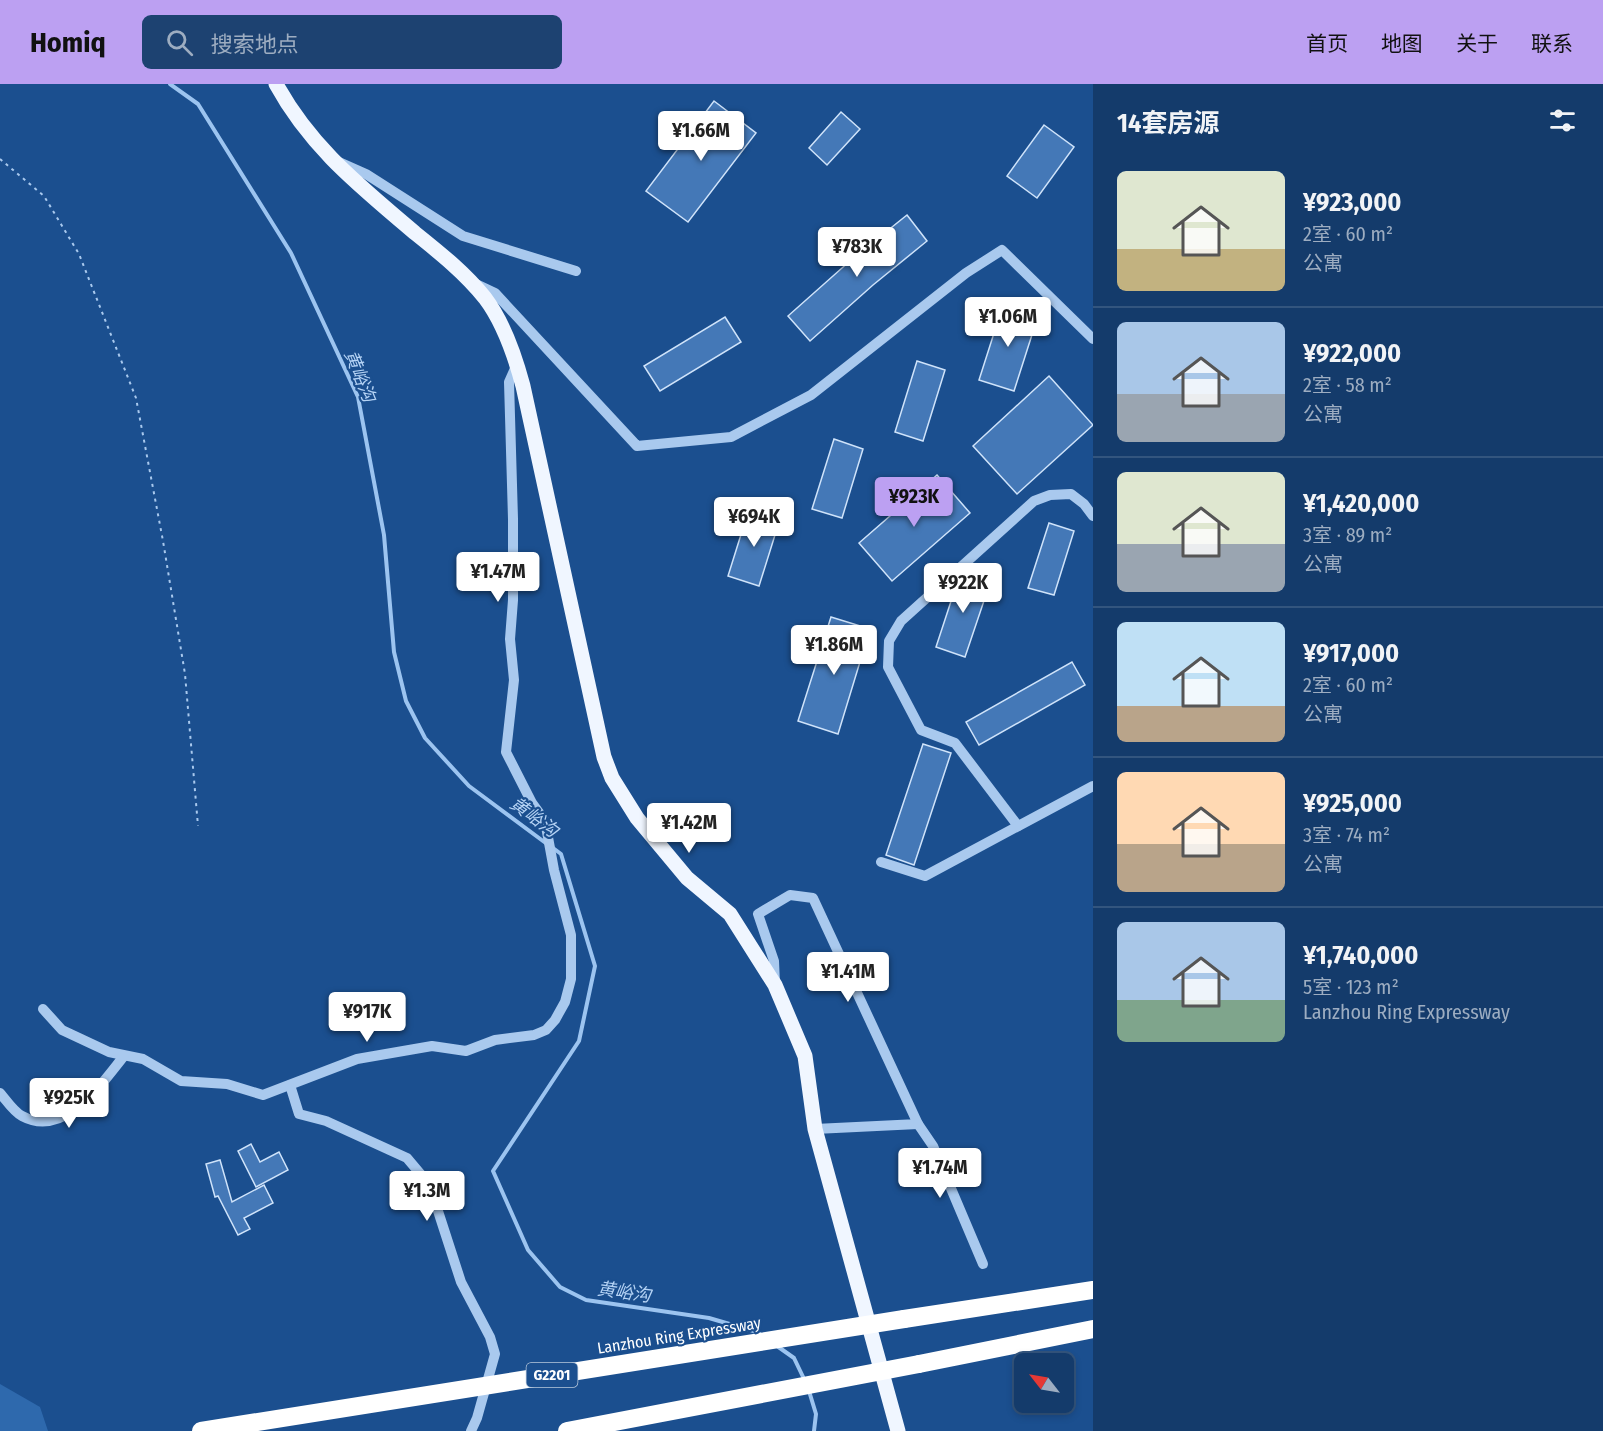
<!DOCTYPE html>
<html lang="zh">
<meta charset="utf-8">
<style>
:root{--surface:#143b6b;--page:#1d4271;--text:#f1f3f6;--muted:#9dadc1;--line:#33557e;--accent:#bca0f2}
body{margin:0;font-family:"Fira Sans Condensed","Noto Sans SC",sans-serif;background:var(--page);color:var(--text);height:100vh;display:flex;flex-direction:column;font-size:22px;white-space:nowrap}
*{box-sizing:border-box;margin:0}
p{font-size:20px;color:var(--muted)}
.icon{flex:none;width:33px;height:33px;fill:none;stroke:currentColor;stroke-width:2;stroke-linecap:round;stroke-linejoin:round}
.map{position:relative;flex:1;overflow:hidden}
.sheet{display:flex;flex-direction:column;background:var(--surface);width:510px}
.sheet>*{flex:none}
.needle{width:39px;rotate:301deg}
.fabs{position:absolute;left:1014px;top:1269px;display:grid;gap:12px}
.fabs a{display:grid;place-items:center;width:60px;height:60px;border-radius:9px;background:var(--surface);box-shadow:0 3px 9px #0003,0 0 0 2px var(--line);font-size:30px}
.price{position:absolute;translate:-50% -51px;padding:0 14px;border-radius:6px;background:#fff;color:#222;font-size:20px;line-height:39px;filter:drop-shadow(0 2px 3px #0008)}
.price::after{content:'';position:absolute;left:50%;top:36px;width:18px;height:14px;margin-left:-9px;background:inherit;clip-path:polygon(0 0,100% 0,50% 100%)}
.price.current{background:var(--accent);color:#111}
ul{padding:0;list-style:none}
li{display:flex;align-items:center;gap:18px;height:150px;padding:0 24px}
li+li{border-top:2px solid var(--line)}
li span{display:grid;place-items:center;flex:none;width:168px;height:120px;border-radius:9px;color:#555}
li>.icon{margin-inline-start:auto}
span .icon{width:72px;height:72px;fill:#fffc;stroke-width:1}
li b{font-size:26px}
h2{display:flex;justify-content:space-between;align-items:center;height:72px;padding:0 24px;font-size:26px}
header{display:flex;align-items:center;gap:36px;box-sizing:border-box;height:84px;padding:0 30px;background:var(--accent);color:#111}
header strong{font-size:28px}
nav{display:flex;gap:33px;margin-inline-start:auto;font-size:21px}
.search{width:420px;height:54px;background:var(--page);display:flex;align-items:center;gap:15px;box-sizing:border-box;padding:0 21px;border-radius:9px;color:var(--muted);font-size:22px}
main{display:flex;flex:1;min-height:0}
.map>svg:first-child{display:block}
.green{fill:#2e69ad}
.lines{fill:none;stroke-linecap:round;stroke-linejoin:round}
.stream{stroke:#9cc4f0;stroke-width:4}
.building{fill:#4478b7;stroke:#cfe3fa;stroke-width:1.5}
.path{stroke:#a9c9ee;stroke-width:2;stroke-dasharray:3 4.5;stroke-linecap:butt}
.minor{stroke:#a9c9ee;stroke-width:10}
.major{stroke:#f0f6ff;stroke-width:15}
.highway{stroke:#fff;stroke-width:18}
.highway-bridge{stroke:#fff;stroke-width:18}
.labels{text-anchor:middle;stroke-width:4.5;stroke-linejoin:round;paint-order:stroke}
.shield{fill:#1b4f8f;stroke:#bbcadd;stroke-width:1.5}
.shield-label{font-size:15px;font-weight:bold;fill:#fff}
.street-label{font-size:16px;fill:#fff;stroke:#1b4f8f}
.water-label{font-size:18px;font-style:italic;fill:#b5d3f5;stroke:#1b4f8f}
</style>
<header>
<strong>Homiq</strong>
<div class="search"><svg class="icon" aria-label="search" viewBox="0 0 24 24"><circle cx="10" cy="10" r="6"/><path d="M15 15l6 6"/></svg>搜索地点</div>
<nav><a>首页</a><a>地图</a><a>关于</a><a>联系</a></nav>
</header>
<main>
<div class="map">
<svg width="1093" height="1347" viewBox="0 0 1093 1347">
<rect width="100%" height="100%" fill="#1b4f8f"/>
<!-- green -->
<path class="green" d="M0,1300L40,1323L48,1347H0Z"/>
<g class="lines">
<!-- stream -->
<g class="stream">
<path d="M170,0L198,20L291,169L358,313L384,451L394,568L406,617L425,654L469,702L547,760"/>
<path d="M553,764L561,770L595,882L579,957L493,1087L528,1166L560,1203L586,1216L709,1234L757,1248L761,1251"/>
<path d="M777,1262L794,1274L805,1297"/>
<path d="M809,1307L816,1330L814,1347"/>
</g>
</g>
<!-- building -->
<g class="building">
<path d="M714,17L756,49L688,138L646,107Z"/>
<path d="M841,28L860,45L827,81L809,64Z"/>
<path d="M1044,41L1074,63L1037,114L1007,92Z"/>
<path d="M907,131L927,157L873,201L810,257L788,232L851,176Z"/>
<path d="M1003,221L1038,232L1014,307L979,296Z"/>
<path d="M725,233L741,258L660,307L644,282Z"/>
<path d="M917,277L945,286L923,357L895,348Z"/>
<path d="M1049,292L1093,341L1017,410L973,362Z"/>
<path d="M834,355L863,365L842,434L812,425Z"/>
<path d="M937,391L970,429L892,497L859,459Z"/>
<path d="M749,425L780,435L759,502L728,492Z"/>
<path d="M1049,439L1074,447L1054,511L1028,504Z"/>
<path d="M966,488L991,496L965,573L936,563L958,496Z"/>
<path d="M831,533L870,545L838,650L798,637Z"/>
<path d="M1072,578L1085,601L979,661L966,638Z"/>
<path d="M923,660L951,669L914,781L886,771Z"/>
<path d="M251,1060L260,1078L279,1068L288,1086L256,1103L238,1067Z"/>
<path d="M220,1076L232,1118L264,1101L273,1119L244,1134L250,1145L238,1151L218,1112L215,1113L206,1080Z"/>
</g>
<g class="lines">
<!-- path -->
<path class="path" d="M0,75L44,112L79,170L136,314L163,457L185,590L198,742"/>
<!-- minor -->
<g class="minor">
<path d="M339,78L366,90L463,152L576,187"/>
<path d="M476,200L495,209L637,362L731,353L811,311L966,189L1002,166L1093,255"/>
<path d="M1018,742L955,659L921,646L888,583L889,557L901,537L1034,417L1050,411L1071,410L1084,420L1093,432"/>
<path d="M881,778L925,792L1093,702"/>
<path d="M775,900L774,877L758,830L790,811L813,814L918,1040L815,1045"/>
<path d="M43,925L62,946L109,968L143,975L181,997L227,1000L263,1011L357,975L432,962L466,967L495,956L534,951L546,946L555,936L565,918L571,895V851L554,786L545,737L532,719L506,668L514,596L510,555L513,516V435L509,298L517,280"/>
<path d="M290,1001L299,1030L326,1037L407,1074L423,1093L438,1127L461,1198L490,1253L495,1270L477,1334L471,1347"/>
<path d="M0,1009C6,1016 14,1028 22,1032C65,1055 102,999 124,972"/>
<path d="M918,1040L933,1062L983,1180"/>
</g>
<!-- major -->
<path class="major" d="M276,0C311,64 360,102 415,149C440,169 465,189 485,214C504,239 515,272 523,302L604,673L612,694L637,734L687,794L730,830L775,901L805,972L815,1045L898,1347"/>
<!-- highway -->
<g class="highway">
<path d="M904,1235L1093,1206"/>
<path d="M919,1280L1093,1245"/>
</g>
<!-- highway-bridge -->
<g class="highway-bridge">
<path d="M201,1347L904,1235"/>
<path d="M567,1347L919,1280"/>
</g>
</g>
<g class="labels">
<!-- shield labels -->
<rect class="shield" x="526.5" y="1279" width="51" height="24" rx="4.5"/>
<g class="shield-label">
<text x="552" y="1296">G2201</text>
</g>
<!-- street labels -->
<g class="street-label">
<text transform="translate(679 1251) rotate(-9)" y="6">Lanzhou Ring Expressway</text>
</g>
<!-- water labels -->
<g class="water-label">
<text transform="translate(360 292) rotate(68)" y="6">黄峪沟</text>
<text transform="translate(534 733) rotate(36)" y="6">黄峪沟</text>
<text transform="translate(624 1208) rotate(8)" y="6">黄峪沟</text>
</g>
</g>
</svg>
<div class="fabs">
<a><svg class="needle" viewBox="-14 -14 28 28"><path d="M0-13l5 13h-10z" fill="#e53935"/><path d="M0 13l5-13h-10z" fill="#9dadc1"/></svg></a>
</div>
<b class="price" style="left:701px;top:78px">¥1.66M</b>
<b class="price" style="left:857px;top:194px">¥783K</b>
<b class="price" style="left:1008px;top:264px">¥1.06M</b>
<b class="price current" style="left:914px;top:444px">¥923K</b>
<b class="price" style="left:754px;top:464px">¥694K</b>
<b class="price" style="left:498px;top:519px">¥1.47M</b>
<b class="price" style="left:963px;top:530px">¥922K</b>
<b class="price" style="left:834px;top:592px">¥1.86M</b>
<b class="price" style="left:689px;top:770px">¥1.42M</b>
<b class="price" style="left:848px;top:919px">¥1.41M</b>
<b class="price" style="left:367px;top:959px">¥917K</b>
<b class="price" style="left:69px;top:1045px">¥925K</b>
<b class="price" style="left:940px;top:1115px">¥1.74M</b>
<b class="price" style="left:427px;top:1138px">¥1.3M</b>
</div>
<section class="sheet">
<h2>14套房源<svg class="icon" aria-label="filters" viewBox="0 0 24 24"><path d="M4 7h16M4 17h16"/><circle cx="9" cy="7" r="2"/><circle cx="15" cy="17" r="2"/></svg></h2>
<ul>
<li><span style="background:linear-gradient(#dfe7d0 65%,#c2b280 0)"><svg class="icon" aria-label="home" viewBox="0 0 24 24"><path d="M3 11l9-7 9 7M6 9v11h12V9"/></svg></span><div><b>¥923,000</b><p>2室 · 60 m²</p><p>公寓</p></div></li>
<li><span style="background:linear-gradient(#a9c7e8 60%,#9aa5b1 0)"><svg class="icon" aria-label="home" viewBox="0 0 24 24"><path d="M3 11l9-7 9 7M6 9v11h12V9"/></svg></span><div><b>¥922,000</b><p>2室 · 58 m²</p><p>公寓</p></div></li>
<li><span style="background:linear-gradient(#dfe7d0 60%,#9aa5b1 0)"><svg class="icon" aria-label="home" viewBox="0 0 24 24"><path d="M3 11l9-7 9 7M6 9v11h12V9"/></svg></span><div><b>¥1,420,000</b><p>3室 · 89 m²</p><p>公寓</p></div></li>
<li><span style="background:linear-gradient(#bfe0f5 70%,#b9a48a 0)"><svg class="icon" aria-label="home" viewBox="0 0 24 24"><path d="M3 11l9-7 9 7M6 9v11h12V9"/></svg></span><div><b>¥917,000</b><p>2室 · 60 m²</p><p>公寓</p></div></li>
<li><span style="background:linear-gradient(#ffd9b3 60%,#b9a48a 0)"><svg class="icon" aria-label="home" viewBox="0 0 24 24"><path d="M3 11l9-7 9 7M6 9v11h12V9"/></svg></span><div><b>¥925,000</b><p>3室 · 74 m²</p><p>公寓</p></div></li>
<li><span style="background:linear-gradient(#a9c7e8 65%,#7fa58c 0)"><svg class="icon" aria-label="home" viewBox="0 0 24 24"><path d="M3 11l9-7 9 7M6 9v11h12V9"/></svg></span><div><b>¥1,740,000</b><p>5室 · 123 m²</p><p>Lanzhou Ring Expressway</p></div></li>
</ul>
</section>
</main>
